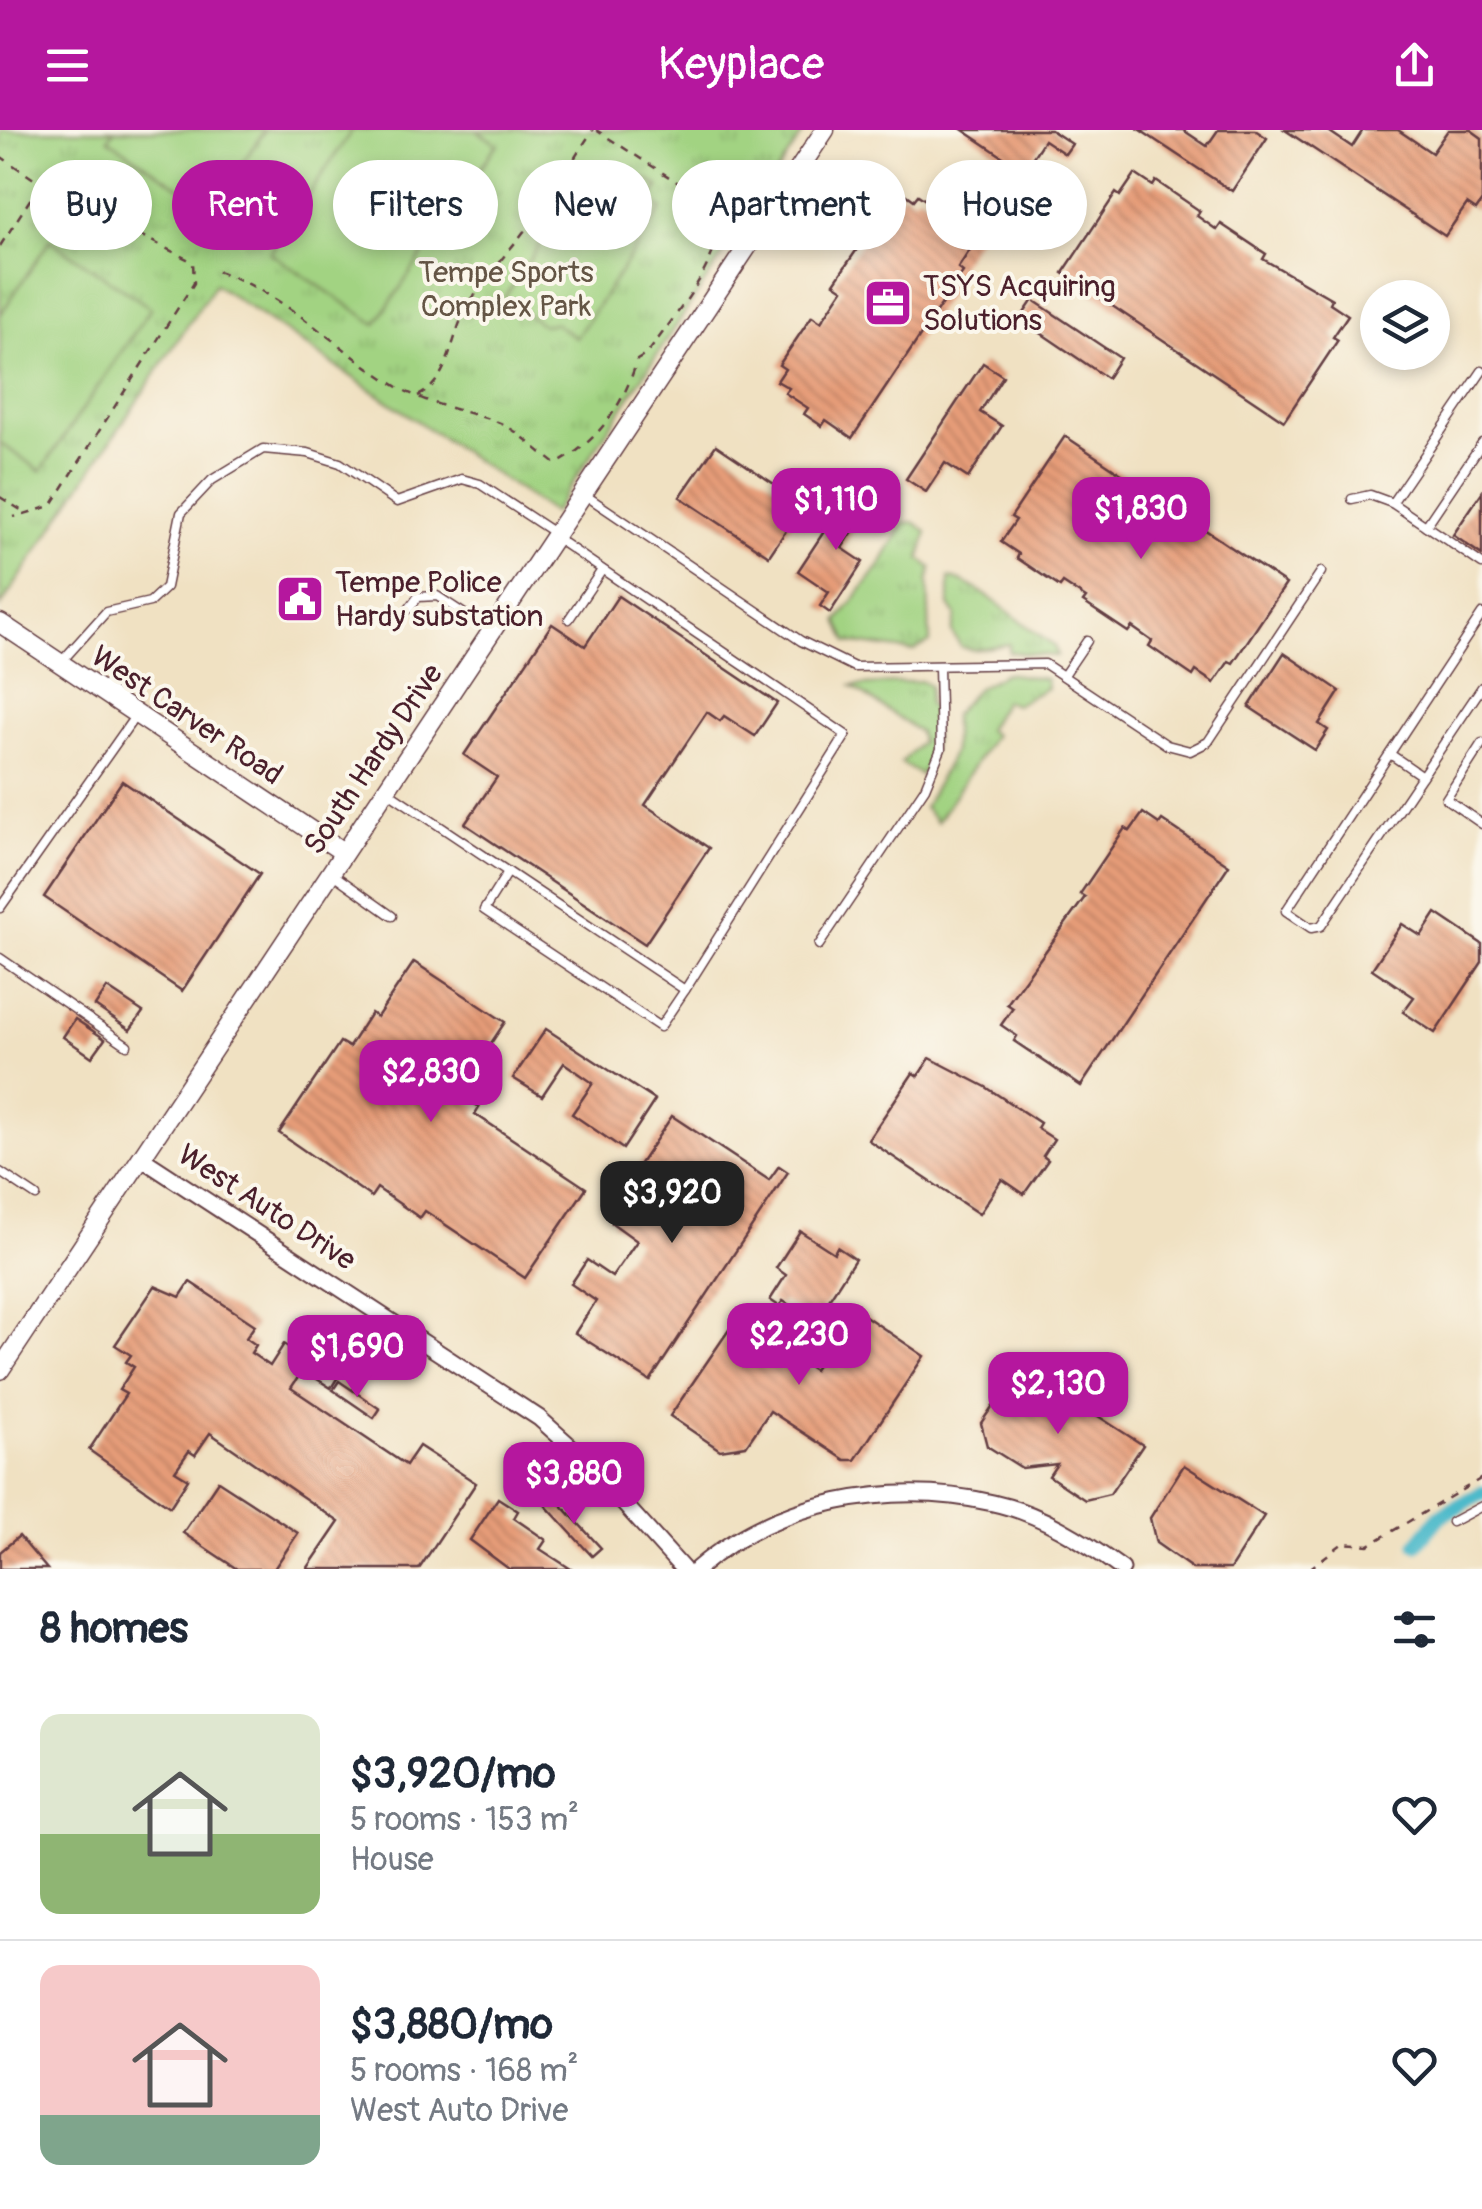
<!DOCTYPE html>
<meta charset="utf-8">
<style>
:root{--surface:#fff;--page:#f2f2f3;--text:#1f2937;--muted:#747a83;--line:#e0e1e3;--accent:#b5179e}
body{margin:0;font-family:Pangolin,sans-serif;background:var(--page);color:var(--text);height:100vh;display:flex;flex-direction:column;font-size:38px;white-space:nowrap}
*{box-sizing:border-box;margin:0}
p{font-size:32px;color:var(--muted)}
.icon{flex:none;width:55px;height:55px;fill:none;stroke:currentColor;stroke-width:2;stroke-linecap:round;stroke-linejoin:round}
.map{position:relative;height:1439px;overflow:hidden}
.details{display:flex;flex-direction:column;background:var(--surface);flex:1}
.details>*{flex:none}
.hud{position:absolute;left:30px;top:30px;width:1422px;height:90px;display:flex;gap:20px}
.fabs{position:absolute;left:1360px;top:150px;display:grid;gap:20px}
.fabs a{display:grid;place-items:center;width:90px;height:90px;border-radius:50%;background:var(--surface);box-shadow:0 5px 15px #0003;font-size:50px}
.price{position:absolute;translate:-50% -85px;padding:0 22px;border-radius:20px;background:var(--accent);color:#fff;font-size:32px;line-height:65px;filter:drop-shadow(0 2px 5px #0008)}
.price::after{content:'';position:absolute;left:50%;top:60px;width:30px;height:22px;margin-left:-15px;background:inherit;clip-path:polygon(0 0,100% 0,50% 100%)}
.price.current{background:#222;color:#fff}
ul{padding:0;list-style:none}
li{display:flex;align-items:center;gap:30px;height:250px;padding:0 40px}
li+li{border-top:2px solid var(--line)}
li span{display:grid;place-items:center;flex:none;width:280px;height:200px;border-radius:20px;color:#555}
li>.icon{margin-inline-start:auto}
span .icon{width:120px;height:120px;fill:#fffc;stroke-width:1}
li b{font-size:42px}
h2{display:flex;justify-content:space-between;align-items:center;height:120px;padding:0 40px;font-size:42px}
.tag{padding:0 35px;border-radius:45px;background:var(--surface);box-shadow:0 5px 15px #0003;font-size:35px;line-height:90px}
.tag.current{background:var(--accent);color:#fff}
header{display:flex;justify-content:space-between;align-items:center;height:130px;padding:0 40px;background:var(--accent);color:#fff;font-size:45px;font-weight:600}
.map>svg:first-child{display:block}
.grass{fill:url(#grass-tufts);stroke:#767956;stroke-width:2.5}
.pitch{fill:#a2d382;stroke:#767956;stroke-width:2.5}
.lines{fill:none;stroke-linecap:round;stroke-linejoin:round}
.canal{stroke:#4ebaca;stroke-width:15}
.building{fill:url(#building-back-hatch)}
.service-casing{stroke:#633c42;stroke-width:11}
.minor-casing{stroke:#633c42;stroke-width:19}
.tertiary-casing{stroke:#633c42;stroke-width:21}
.path{stroke:#633c42;stroke-width:2.5;stroke-dasharray:8 8;stroke-linecap:butt}
.service{stroke:#fff;stroke-width:8}
.minor{stroke:#fff;stroke-width:15}
.tertiary{stroke:#fff;stroke-width:18}
.labels{text-anchor:middle;stroke-width:8;stroke-linejoin:round;paint-order:stroke}
.park-label{font-size:30px;fill:#645545;stroke:#fbf7ec}
.poi-label{font-size:30px;fill:#4a1f2b;stroke:#fbf7ec;text-anchor:start}
.street-label{font-size:30px;fill:#4a1f2b;stroke:#fbf7ec}
</style>
<header><svg class="icon" aria-label="menu" viewBox="0 0 24 24"><path d="M4 6h16M4 12h16M4 18h16"/></svg>Keyplace<svg class="icon" aria-label="share" viewBox="0 0 24 24"><path d="M12 15V3M7 8l5-5 5 5M5 13v7h14v-7"/></svg></header>
<div class="map">
<svg width="1482" height="1439" viewBox="0 0 1482 1439">
<defs>
<pattern id="grass-tufts" width="24" height="20" patternUnits="userSpaceOnUse" patternTransform="scale(2.5)"><rect width="24" height="20" fill="#a2d382"/><path d="M3 7l-1-3M5 7V3M7 7l1-3M15 17l-1-3M17 17v-4M19 17l1-3" fill="none" stroke="#8db570"/></pattern>
<pattern id="building-back-hatch" width="6" height="6" patternUnits="userSpaceOnUse" patternTransform="scale(2.5)"><rect width="6" height="6" fill="#e69c78"/><path d="M-1 5l2 2M0 0l6 6M5-1l2 2" fill="none" stroke="#bc7f63"/></pattern>
</defs>
<rect width="100%" height="100%" fill="#fbf7ec"/>
<filter id="ink" filterUnits="userSpaceOnUse"><feTurbulence type="fractalNoise" baseFrequency=".01" numOctaves="2"/><feDisplacementMap in="SourceGraphic" scale="20" xChannelSelector="R" yChannelSelector="G"/><feConvolveMatrix kernelMatrix="1 2 1 2 8 2 1 2 1" color-interpolation-filters="sRGB"/></filter>
<filter id="wash" filterUnits="userSpaceOnUse"><feTurbulence type="fractalNoise" baseFrequency=".0048" numOctaves="4" result="noise"/><feDisplacementMap in="SourceGraphic" scale="40" xChannelSelector="R" yChannelSelector="G"/><feGaussianBlur stdDeviation="2.25" result="paint"/><feColorMatrix in="noise" values="0 0 0 0 0 0 0 0 0 0 0 0 0 0 0 0 0 1.4 0 .05"/><feComposite in="paint" operator="in"/></filter>
<g filter="url(#wash)">
<rect width="100%" height="100%" fill="#f0e1c2"/>
<!-- grass -->
<g class="grass">
<path d="M0,0H805L553,383L215,154L0,477Z"/>
<path d="M914,392L927,402L920,429L932,438L928,451L930,512L913,521L848,512L838,491L881,434L904,393Z"/>
<path d="M949,448C976,450 1027,499 1054,516L1057,526L1009,522V514L973,520L961,517L952,502L956,485L949,476Z"/>
<path d="M1005,543L1046,549L1047,558L1015,575L1004,571L987,600L994,605L937,692L924,678L953,622V585L976,559Z"/>
<path d="M921,551L930,556L928,574L934,580C935,605 934,624 921,645L901,633L921,612L919,602L852,556Z"/>
</g>
<!-- pitch -->
<g class="pitch">
<path d="M114,0H265L211,79L108,9Z"/>
<path d="M352,0H476L497,14L376,194L270,123Z"/>
<path d="M595,33L634,60L644,48L659,57L650,71L662,79L576,208L554,193L543,195L504,168Z"/>
<path d="M50,110L151,178L41,341L0,313V185Z"/>
</g>
<g class="lines">
<!-- canal -->
<path class="canal" d="M1417,1414L1440,1386L1482,1363"/>
</g>
<g id="blocks">
<!-- building -->
<g class="building">
<path d="M963,0H1051L1072,14L1065,24L1044,10L1024,41Z"/>
<path d="M1140,0H1183L1207,16L1218,0H1255L1267,8L1232,61Z"/>
<path d="M1285,0H1327L1352,17L1363,0H1398L1432,23L1448,0H1471L1482,8V71L1476,80L1467,74L1445,106Z"/>
<path d="M1135,44L1153,56L1156,51L1200,81L1197,86L1217,100L1221,94L1266,124L1263,129L1332,169L1330,173L1348,185L1333,207L1338,210L1284,291L1063,143L1116,63L1120,66Z"/>
<path d="M903,62L914,70L918,65L979,106L958,138L963,142L852,308L826,290L822,296L804,284L808,278L785,263L789,258L777,251L785,239L779,235L812,186L821,192L843,159L834,153L890,71L895,74Z"/>
<path d="M1033,170L1120,228L1107,248L1020,189Z"/>
<path d="M983,233L1003,246L980,282L1002,296L968,348L945,333L926,362L906,349Z"/>
<path d="M1065,306L1286,454L1233,533L1229,531L1214,553L1196,541L1193,546L1149,516L1152,511L1132,497L1128,502L1083,472L1086,468L1063,453L1060,457L1017,428L1019,424L1001,412L1016,390L1011,387Z"/>
<path d="M716,315L804,374L769,426L680,367Z"/>
<path d="M850,362L870,375L842,418L863,432L830,483L820,476L829,462L798,441Z"/>
<path d="M1482,362V425L1453,405Z"/>
<path d="M618,466L777,573L755,606L724,586L720,591L707,582L645,675L709,718L645,814L465,694L497,647L464,625L552,494L585,516Z"/>
<path d="M1284,523L1340,561L1319,594L1328,600L1315,620L1249,577Z"/>
<path d="M122,651L260,744L182,861L44,767Z"/>
<path d="M1143,683L1159,694L1162,690L1229,735L1081,956L1014,911L1017,906L1001,895L1013,878L1007,874L1085,767L1080,764L1125,698L1130,701Z"/>
<path d="M1436,783L1482,814V832L1435,903L1403,882L1414,867L1372,839L1402,794L1421,806Z"/>
<path d="M414,832L505,892L458,963L479,977L475,984L586,1058L525,1148L425,1081L420,1088L377,1058L371,1067L279,1003L340,912L349,917L371,883L377,887Z"/>
<path d="M107,858L143,882L130,900L95,876Z"/>
<path d="M75,889L105,909L92,927L63,907Z"/>
<path d="M546,899L655,970L623,1019L572,984L593,953L564,933L542,966L513,948Z"/>
<path d="M930,928L986,957L1040,993L1037,998L1054,1009L1043,1026L1048,1030L1024,1064L1002,1049L979,1084L868,1010L913,943L918,946Z"/>
<path d="M672,986L769,1050L779,1036L788,1042L650,1251L575,1203L596,1171L571,1154L587,1130L612,1147L637,1111L612,1093L637,1056L629,1050Z"/>
<path d="M800,1101L834,1123L837,1117L855,1129L815,1191L783,1171L779,1176L770,1170L786,1145L776,1138Z"/>
<path d="M190,1152L255,1195L246,1208L256,1215L251,1223L270,1236L284,1214L294,1221L311,1197L352,1225L331,1258L303,1240L291,1258L406,1335L419,1316L476,1353L419,1439H307L339,1392L210,1303L195,1325L189,1321L175,1341L188,1349L170,1377L89,1320L126,1264L119,1260L134,1237L126,1232L131,1225L115,1215L155,1156L180,1167Z"/>
<path d="M855,1179L924,1226L855,1330H845L770,1281L746,1316L720,1320L670,1286L737,1188L814,1240Z"/>
<path d="M1020,1236L1143,1315L1110,1364L1085,1370L1049,1346L1057,1334L1022,1338L987,1316L981,1293Z"/>
<path d="M339,1251L380,1279L374,1288L333,1260Z"/>
<path d="M1184,1335L1264,1386L1230,1439H1193L1156,1413L1150,1388Z"/>
<path d="M218,1351L298,1403L274,1439H237L183,1403Z"/>
<path d="M498,1368L518,1381L514,1388L546,1410L540,1419L571,1439H509L470,1410Z"/>
<path d="M555,1368L601,1418L592,1426L546,1376Z"/>
<path d="M19,1406L47,1439H0V1422Z"/>
</g>
</g>
</g>
<g filter="url(#ink)">
<use href="#blocks" fill-opacity="0" stroke="#633c42" stroke-width="2.5"/>
<g class="lines">
<!-- service casing -->
<g class="service-casing">
<g id="service">
<path d="M1482,313L1426,396L1482,434"/>
<path d="M585,365L801,511L854,537L1045,534L1167,615L1190,621L1208,612L1321,442"/>
<path d="M1352,369L1370,365L1392,373L1482,241"/>
<path d="M1392,373L1426,396"/>
<path d="M409,479L418,467L437,466L492,502"/>
<path d="M1482,484L1286,781L1311,798L1321,796L1482,557"/>
<path d="M569,489L602,440"/>
<path d="M62,531L106,482L150,472L166,457L181,383L212,350L263,319L308,323L340,333L397,372L462,349L480,354L556,404"/>
<path d="M1064,545L1087,511"/>
<path d="M1482,613L1446,669L1482,694"/>
<path d="M1390,624L1422,646"/>
<path d="M387,661L685,860L846,605L556,408"/>
<path d="M330,742L392,786"/>
<path d="M508,742L484,780L660,897L685,860"/>
<path d="M0,778L136,585"/>
<path d="M819,815L925,658L941,619L939,537"/>
<path d="M0,828L127,915"/>
<path d="M0,1042L36,1066"/>
<path d="M1452,1392L1482,1376"/>
</g>
</g>
<!-- minor casing -->
<g class="minor-casing">
<g id="minor">
<path d="M141,1028L539,1288L579,1324L683,1439"/>
<path d="M697,1439C776,1370 893,1350 993,1373C1040,1383 1084,1411 1122,1439"/>
</g>
</g>
<!-- tertiary casing -->
<g class="tertiary-casing">
<g id="tertiary">
<path d="M0,493L343,722"/>
<path d="M0,1240L825,0"/>
</g>
</g>
<!-- path -->
<g class="path">
<path d="M0,26L53,62"/>
<path d="M723,83L741,84"/>
<path d="M0,116L33,65L55,62L193,132L194,153L51,376L14,387"/>
<path d="M217,141C288,165 336,219 398,257C430,276 466,280 500,293C519,301 538,321 556,334C597,313 624,275 637,230L647,224C679,179 718,138 722,81L596,0"/>
<path d="M418,266C449,251 450,212 464,183C481,150 506,126 528,96C552,66 571,32 593,0"/>
<path d="M0,367L24,382"/>
<path d="M1309,1439L1343,1413L1369,1415L1482,1348"/>
</g>
<!-- service -->
<use href="#service" class="service"/>
<!-- minor -->
<use href="#minor" class="minor"/>
<!-- tertiary -->
<use href="#tertiary" class="tertiary"/>
</g>
</g>
<!-- icons -->
<defs>
<g id="office-square" transform="scale(2.5)"><rect x="-9" y="-9" width="18" height="18" rx="4" fill="#b5179e" stroke="#fbf7ec"/><path d="M-6-3h4V-5.5h4V-3h4V5H-6ZM-1-4.5V-3h2v-1.5ZM-6 0V1H6V0Z" fill="#fff"/></g>
<g id="civic-square" transform="scale(2.5)"><rect x="-9" y="-9" width="18" height="18" rx="4" fill="#b5179e" stroke="#fbf7ec"/><path d="M-.6-6.5H3V-4.5H.6V-3L4-1V1h2V6H-6V1h2V-1L-.6-3ZM-1.2 2.5V6h2.4V2.5Z" fill="#fff"/></g>
</defs>
<g fill-rule="evenodd">
<use href="#office-square" x="888" y="173"/>
<use href="#civic-square" x="300" y="469"/>
</g>
<g class="labels">
<!-- park labels -->
<g class="park-label">
<text x="506" y="152">Tempe Sports<tspan x="506" dy="34">Complex Park</tspan></text>
</g>
<!-- poi labels -->
<g class="poi-label">
<text x="923" y="166">TSYS Acquiring<tspan x="923" dy="34">Solutions</tspan></text>
<text x="335" y="462">Tempe Police<tspan x="335" dy="34">Hardy substation</tspan></text>
</g>
<!-- street labels -->
<g class="street-label">
<text transform="translate(187 585) rotate(34)" y="10">West Carver Road</text>
<text transform="translate(373 629) rotate(-56)" y="10">South Hardy Drive</text>
<text transform="translate(267 1077) rotate(33)" y="10">West Auto Drive</text>
</g>
</g>
</svg>
<div class="fabs">
<a><svg class="icon" aria-label="layers" viewBox="0 0 24 24"><path d="M12 4l9 5-9 5-9-5zM3 14l9 5 9-5"/></svg></a>
</div>
<b class="price" style="left:836px;top:423px">$1,110</b>
<b class="price" style="left:1141px;top:432px">$1,830</b>
<b class="price" style="left:431px;top:995px">$2,830</b>
<b class="price current" style="left:672px;top:1116px">$3,920</b>
<b class="price" style="left:799px;top:1258px">$2,230</b>
<b class="price" style="left:357px;top:1270px">$1,690</b>
<b class="price" style="left:1058px;top:1307px">$2,130</b>
<b class="price" style="left:574px;top:1397px">$3,880</b>
<div class="hud">
<a class="tag">Buy</a>
<a class="tag current">Rent</a>
<a class="tag">Filters</a>
<a class="tag">New</a>
<a class="tag">Apartment</a>
<a class="tag">House</a>
</div>
</div>
<section class="details">
<h2>8 homes<svg class="icon" aria-label="filters" viewBox="0 0 24 24"><path d="M4 7h16M4 17h16"/><circle cx="9" cy="7" r="2"/><circle cx="15" cy="17" r="2"/></svg></h2>
<ul>
<li><span style="background:linear-gradient(#dfe7d0 60%,#8fb573 0)"><svg class="icon" aria-label="home" viewBox="0 0 24 24"><path d="M3 11l9-7 9 7M6 9v11h12V9"/></svg></span><div><b>$3,920/mo</b><p>5 rooms · 153 m²</p><p>House</p></div><svg class="icon" aria-label="heart" viewBox="0 0 24 24"><path d="M12 20l-8-8c-3-5 5-10 8-4 3-6 11-1 8 4z"/></svg></li>
<li><span style="background:linear-gradient(#f6c9c9 75%,#7fa58c 0)"><svg class="icon" aria-label="home" viewBox="0 0 24 24"><path d="M3 11l9-7 9 7M6 9v11h12V9"/></svg></span><div><b>$3,880/mo</b><p>5 rooms · 168 m²</p><p>West Auto Drive</p></div><svg class="icon" aria-label="heart" viewBox="0 0 24 24"><path d="M12 20l-8-8c-3-5 5-10 8-4 3-6 11-1 8 4z"/></svg></li>
</ul>
</section>
